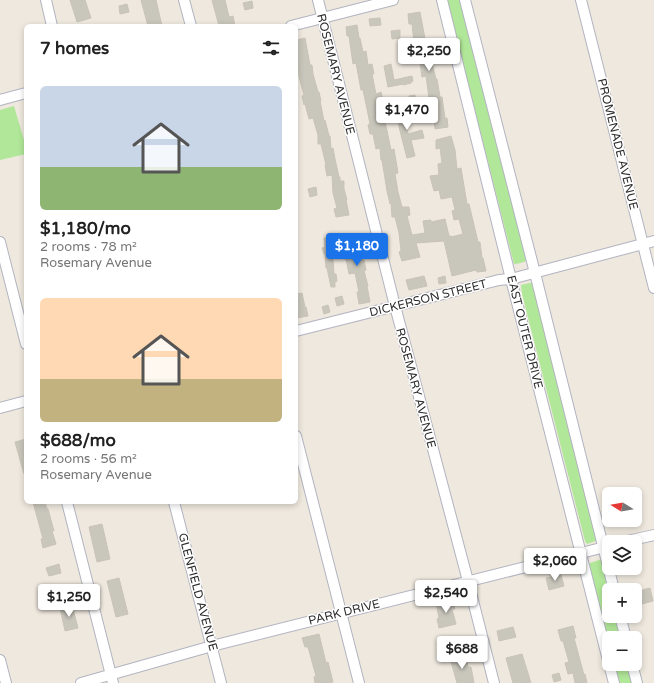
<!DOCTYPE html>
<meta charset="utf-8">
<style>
:root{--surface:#fff;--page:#f6f6f6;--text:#222;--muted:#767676;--accent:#1a73e8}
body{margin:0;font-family:"Varela Round",sans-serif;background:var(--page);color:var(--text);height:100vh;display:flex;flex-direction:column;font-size:15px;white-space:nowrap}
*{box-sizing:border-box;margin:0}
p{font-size:13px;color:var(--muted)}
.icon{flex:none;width:22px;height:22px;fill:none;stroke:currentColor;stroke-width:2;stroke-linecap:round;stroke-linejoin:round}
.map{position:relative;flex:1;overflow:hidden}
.drawer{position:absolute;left:24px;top:24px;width:274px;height:480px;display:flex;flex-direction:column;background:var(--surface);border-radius:6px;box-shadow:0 2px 6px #0003}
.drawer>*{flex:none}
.needle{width:26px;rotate:281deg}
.fabs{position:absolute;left:602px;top:487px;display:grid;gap:8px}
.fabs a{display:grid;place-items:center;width:40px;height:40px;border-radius:6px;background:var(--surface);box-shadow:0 2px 6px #0003;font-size:20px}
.price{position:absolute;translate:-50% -34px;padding:0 9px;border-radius:4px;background:#fff;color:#222;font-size:13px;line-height:26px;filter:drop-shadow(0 1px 2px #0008)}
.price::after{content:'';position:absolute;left:50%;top:24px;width:12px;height:9px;margin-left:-6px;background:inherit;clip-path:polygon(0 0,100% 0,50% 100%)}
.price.active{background:var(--accent);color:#fff}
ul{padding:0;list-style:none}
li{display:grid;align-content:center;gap:8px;height:212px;padding:0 16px}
li span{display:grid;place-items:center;height:124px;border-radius:6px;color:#555}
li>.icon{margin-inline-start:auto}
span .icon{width:72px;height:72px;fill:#fffc;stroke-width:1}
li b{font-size:17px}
h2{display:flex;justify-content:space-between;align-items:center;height:48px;padding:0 16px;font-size:17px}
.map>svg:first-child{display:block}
.green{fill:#b1e798}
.building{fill:#c9c6bc;stroke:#cac4b7}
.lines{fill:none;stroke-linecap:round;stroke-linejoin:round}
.minor-casing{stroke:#b2b4c0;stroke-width:12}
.minor{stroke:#fff;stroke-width:10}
.labels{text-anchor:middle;stroke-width:3;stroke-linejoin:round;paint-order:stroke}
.street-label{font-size:12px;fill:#2c2c2c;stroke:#fff}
</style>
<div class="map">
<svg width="654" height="683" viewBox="0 0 654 683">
<rect width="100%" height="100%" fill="#eee8de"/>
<!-- green -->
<g class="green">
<path d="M447,0H460L525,255L526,261C522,263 517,264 514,264Z"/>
<path d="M14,106L26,147V154L0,160V110Z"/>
<path d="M530,283H532L597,537L596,541L587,544L585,541L522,294L521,285Z"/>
<path d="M599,560H601L602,562L609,591V616H615L621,638H609V645L589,566L590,563Z"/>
<path d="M614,664H627L632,683H619Z"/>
</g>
<!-- building -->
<g class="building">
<path d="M70,0H85L91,18L77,22Z"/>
<path d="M141,0H156L162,26H148Z"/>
<path d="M212,0H225L229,17L233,16L235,26H219Z"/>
<path d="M252,1L253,8L245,10L243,3Z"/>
<path d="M127,4L129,12L120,14L119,6Z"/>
<path d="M420,12L426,44H427L436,79H437L440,97H442L445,118H447L448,127L435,129L433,111L431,112L426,76L422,77L420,63L422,62L418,42L414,43L412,24H409L408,14Z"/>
<path d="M380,18L381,25L370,26L369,19Z"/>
<path d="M357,25L359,38H360L363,52L366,51L368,65L372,64L374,74H372L376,94L381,92L383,101L376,102L380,122L385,121L391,150L394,149L398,173L395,174L398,192L402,207H409L410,215L407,216L412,235L425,233L423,221L431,220V222L445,219L449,236H451V237L463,234L459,219L454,220L452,211L455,210L452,197L441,199L439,190L434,191L430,176L439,175L438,164L442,163L440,148L436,149V140L451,136L455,150L457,169L461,168L467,204H469L478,242H480L482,258H483L486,271L477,272L476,270L452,276L444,241L416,243L420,257L402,261L399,252L401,251L399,233L395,217H392L391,203L390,204L387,191L382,160H381L380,148L376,149L373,134H370L368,125L370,124L366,104L363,90H361L356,63L353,64L349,36H347L346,27Z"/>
<path d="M400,30V38L392,39L391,31Z"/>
<path d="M305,38L310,65H312L313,74L318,92H319L321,101H320L324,121L325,120L329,136H330L331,149L333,148L335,159L339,177H340V181H344V189L347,200H346L349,215L336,217L334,209L337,208L333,193L332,175L327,176L325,165H326L321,144H318V135L313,118L309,119L305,104L304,105L302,96L304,95L299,77L298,62H296V40Z"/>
<path d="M391,64L394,80L412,76L413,81L411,82V83L403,85V84L388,87L384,66Z"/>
<path d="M415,95L416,101L410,102L409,96Z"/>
<path d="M400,98L406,122L408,134L422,130L424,138L411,140L415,156L407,158L399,127L398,116H397L395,110H397L396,99Z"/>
<path d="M316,187L317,195L310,197L308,189Z"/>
<path d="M354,234L355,239L357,238L359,247H361L363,261L364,260L366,270L364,271L368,286H367L370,302L359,304L357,292H359L355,273L349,274L346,259H344L343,250L347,249L345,236Z"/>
<path d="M324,238H328L333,260L334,274H336L337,281L335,282V287H331L327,268H326L325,254H324L322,248L325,247Z"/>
<path d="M424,276L427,286L409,290L406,280Z"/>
<path d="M445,276L446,283L439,284L438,278Z"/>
<path d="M302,293L305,307H306L308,316L296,318V294Z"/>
<path d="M342,296L344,304L337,306L335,298Z"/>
<path d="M328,305L330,312L324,314L322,307Z"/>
<path d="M26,439V474H24L15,442Z"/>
<path d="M33,502H45L47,509H48L54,531H52L56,544L43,548L41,539H43Z"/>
<path d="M102,524L110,559L97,562L89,527Z"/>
<path d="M59,564L61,573L49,576L46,568Z"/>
<path d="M561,575L564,586L549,590L546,578Z"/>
<path d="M119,578L128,614L116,617L107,581Z"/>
<path d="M650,588L653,601L642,604L638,591Z"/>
<path d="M452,599L455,609H452L456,624L439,628L437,619L439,618L436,603Z"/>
<path d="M72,605L78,628L65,631L60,608Z"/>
<path d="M573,626L576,638H574L584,675L585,674L587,683H575L573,673L568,674L565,663L569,662L563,641H561L558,630Z"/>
<path d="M513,627L516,637L499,641L497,631Z"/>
<path d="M319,634L326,663L328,662L333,682L329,683H315L314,677L316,676L308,647H305L302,638Z"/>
<path d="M465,654L468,667H471L474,683H457L450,658Z"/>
<path d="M522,654L531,683H513L506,658Z"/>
<path d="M559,673L561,680L554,682L552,675Z"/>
</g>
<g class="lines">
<!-- minor casing -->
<g class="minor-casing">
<g id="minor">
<path d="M46,0L52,26"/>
<path d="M184,0L191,26"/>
<path d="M318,0L395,306L468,581L494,683"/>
<path d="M442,0L511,279L609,664"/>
<path d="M465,0L535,273L614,590"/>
<path d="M581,0L654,288"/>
<path d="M291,26L393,0"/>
<path d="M0,100L26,93"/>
<path d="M0,242L26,344"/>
<path d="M296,331L499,280L511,279L654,241"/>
<path d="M0,408L26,401"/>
<path d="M296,436L359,683"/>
<path d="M67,502L113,683"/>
<path d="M174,502L221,683"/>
<path d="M623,542L654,535"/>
<path d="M620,616L626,638"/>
<path d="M0,660L6,683"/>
<path d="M609,664L614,683"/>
<path d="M632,664L637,683"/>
<path d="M81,683L212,646L609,546"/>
</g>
</g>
<!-- minor -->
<use href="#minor" class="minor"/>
</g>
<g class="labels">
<!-- street labels -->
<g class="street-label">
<text transform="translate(336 74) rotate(76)" y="4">ROSEMARY AVENUE</text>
<text transform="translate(618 144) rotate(76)" y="4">PROMENADE AVENUE</text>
<text transform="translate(428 298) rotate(-14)" y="4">DICKERSON STREET</text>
<text transform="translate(525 332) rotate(76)" y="4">EAST OUTER DRIVE</text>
<text transform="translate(416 388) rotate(75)" y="4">ROSEMARY AVENUE</text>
<text transform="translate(198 592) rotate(75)" y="4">GLENFIELD AVENUE</text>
<text transform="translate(344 612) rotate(-14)" y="4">PARK DRIVE</text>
</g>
</g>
</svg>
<div class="fabs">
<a><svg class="needle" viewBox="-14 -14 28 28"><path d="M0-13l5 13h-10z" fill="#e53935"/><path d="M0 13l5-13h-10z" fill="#767676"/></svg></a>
<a><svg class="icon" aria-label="layers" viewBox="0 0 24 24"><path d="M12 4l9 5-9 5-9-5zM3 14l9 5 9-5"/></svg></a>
<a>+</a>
<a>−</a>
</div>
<b class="price" style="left:429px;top:72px">$2,250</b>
<b class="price" style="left:407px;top:131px">$1,470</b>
<b class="price active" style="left:357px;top:267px">$1,180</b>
<b class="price" style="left:555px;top:582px">$2,060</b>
<b class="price" style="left:446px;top:614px">$2,540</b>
<b class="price" style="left:69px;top:618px">$1,250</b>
<b class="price" style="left:462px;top:670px">$688</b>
<section class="drawer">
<h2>7 homes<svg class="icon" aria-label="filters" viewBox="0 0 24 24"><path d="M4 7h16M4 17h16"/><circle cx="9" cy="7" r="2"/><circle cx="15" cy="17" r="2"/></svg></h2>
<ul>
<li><span style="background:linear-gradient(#c9d6e8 65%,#8fb573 0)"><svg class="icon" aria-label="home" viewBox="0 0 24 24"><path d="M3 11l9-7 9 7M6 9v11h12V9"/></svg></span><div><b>$1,180/mo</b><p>2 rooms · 78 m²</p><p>Rosemary Avenue</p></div></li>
<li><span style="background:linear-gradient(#ffd9b3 65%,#c2b280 0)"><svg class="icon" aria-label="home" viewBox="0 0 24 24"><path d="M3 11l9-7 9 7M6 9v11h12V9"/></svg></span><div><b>$688/mo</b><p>2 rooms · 56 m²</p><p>Rosemary Avenue</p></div></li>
</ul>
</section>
</div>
